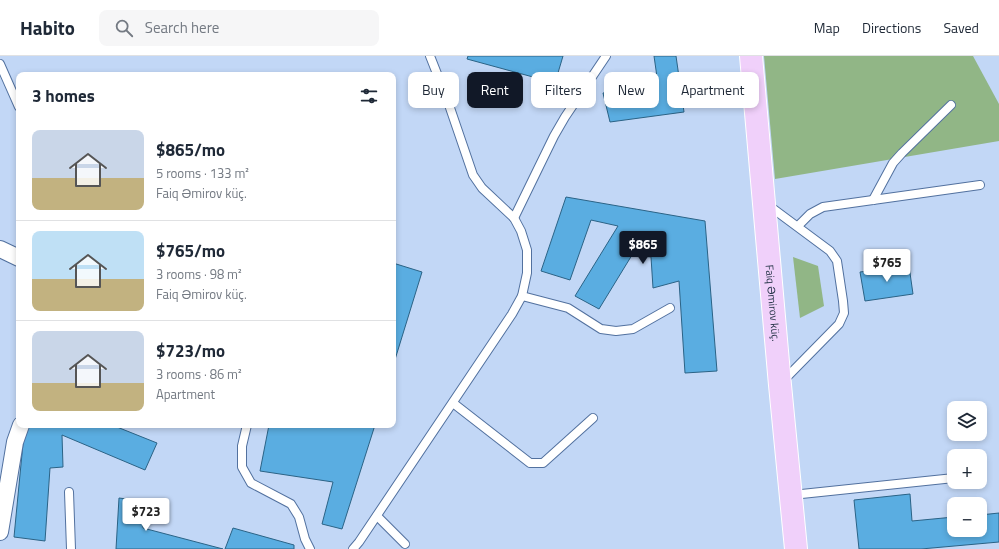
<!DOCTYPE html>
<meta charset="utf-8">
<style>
:root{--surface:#fff;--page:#f6f6f7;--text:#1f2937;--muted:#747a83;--line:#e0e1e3;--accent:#111827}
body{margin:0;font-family:"Titillium Web",sans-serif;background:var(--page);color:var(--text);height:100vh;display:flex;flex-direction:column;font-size:15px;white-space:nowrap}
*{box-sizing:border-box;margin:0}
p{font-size:13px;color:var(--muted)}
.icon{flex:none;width:22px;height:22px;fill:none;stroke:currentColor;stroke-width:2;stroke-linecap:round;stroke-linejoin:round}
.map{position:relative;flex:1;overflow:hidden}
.drawer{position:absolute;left:16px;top:16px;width:380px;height:356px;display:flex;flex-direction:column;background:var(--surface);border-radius:8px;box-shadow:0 2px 6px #0003}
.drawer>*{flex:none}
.banner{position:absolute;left:408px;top:16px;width:380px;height:36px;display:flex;gap:8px}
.buttons{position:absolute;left:947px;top:345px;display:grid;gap:8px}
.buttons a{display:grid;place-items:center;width:40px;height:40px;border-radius:8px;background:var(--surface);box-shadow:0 2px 6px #0003;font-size:20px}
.price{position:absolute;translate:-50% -34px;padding:0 9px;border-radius:4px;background:#fff;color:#222;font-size:13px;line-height:26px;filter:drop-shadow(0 1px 2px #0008)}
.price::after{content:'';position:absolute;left:50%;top:24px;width:12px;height:9px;margin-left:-6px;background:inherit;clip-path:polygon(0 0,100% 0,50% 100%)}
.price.active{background:var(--accent);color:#fff}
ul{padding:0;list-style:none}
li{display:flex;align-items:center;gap:12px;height:100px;padding:0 16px}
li+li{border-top:1px solid var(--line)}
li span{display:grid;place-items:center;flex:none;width:112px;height:80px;border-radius:8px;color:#555}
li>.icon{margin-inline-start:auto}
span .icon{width:48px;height:48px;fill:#fffc;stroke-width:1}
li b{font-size:17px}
h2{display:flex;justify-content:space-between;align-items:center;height:48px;padding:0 16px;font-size:17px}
.tag{padding:0 14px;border-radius:8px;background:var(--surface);box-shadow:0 2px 6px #0003;font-size:14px;line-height:36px}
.tag.active{background:var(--accent);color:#fff}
header{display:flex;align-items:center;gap:24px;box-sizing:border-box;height:56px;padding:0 20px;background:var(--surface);border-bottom:1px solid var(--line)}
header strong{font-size:19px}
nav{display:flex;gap:22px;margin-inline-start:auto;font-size:14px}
.search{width:280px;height:36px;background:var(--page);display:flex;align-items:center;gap:10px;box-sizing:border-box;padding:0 14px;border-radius:8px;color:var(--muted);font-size:15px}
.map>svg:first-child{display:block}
.green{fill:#91b686}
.building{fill:#5aade1;stroke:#2b6386}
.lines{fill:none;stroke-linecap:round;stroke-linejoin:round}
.service-casing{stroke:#52719f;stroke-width:10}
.minor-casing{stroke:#52719f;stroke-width:18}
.trunk-casing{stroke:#fff;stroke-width:24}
.service{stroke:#fff;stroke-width:8}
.minor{stroke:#fff;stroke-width:16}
.trunk{stroke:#f0d0fa;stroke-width:22}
.labels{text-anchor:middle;stroke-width:4;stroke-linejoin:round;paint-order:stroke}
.street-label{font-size:11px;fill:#28364a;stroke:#d6e4f9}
</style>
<header>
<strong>Habito</strong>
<div class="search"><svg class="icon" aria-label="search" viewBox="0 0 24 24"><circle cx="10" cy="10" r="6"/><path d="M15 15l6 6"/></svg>Search here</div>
<nav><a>Map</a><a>Directions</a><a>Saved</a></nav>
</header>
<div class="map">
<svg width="999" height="493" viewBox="0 0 999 493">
<rect width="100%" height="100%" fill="#c2d7f6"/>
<!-- green -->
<g class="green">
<path d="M764,0H973L999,48V85L775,123Z"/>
<path d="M793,201L818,210L824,250L800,262Z"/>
</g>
<!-- building -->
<g class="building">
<path d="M468,0H563L555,27L467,3Z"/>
<path d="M654,0H676L684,56L610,66L603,37L658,28Z"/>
<path d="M566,141L705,165L717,315L685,317L679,225L653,232L651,201L632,199L599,253L575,240L618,170L591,164L570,224L541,215Z"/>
<path d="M393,207L422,216L393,310Z"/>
<path d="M909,210L913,238L865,245L860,216Z"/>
<path d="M30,369H112L157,387L145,414L62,379L63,411L50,412L45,485L14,481L24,377Z"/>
<path d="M269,369H375L342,473L322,468L333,426L260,415Z"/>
<path d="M910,438L912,465L954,461V474H980V459L999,457V486L921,493H859L854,444Z"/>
<path d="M119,442L143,445V472L223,493H116Z"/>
<path d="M233,472L294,489V493H225Z"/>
</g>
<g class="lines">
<!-- service casing -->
<g class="service-casing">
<g id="service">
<path d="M0,8L19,51"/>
<path d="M873,144L893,107L902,97L951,49"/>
<path d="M768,149L830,195L837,205L843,245L844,257L839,268L783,325"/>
<path d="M514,162L554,80L565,61L606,0"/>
<path d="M798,170L810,158L823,151L980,129"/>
<path d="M522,240L568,252L601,273L616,275L633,273L670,252"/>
<path d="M453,347L530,407H543L593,362"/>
<path d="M247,369L242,390V411L251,427L291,448L299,461L305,483L310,493"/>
<path d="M69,436L71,493"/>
<path d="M792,439L954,422"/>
<path d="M377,460L405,488"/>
<path d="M353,493L359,486L512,258L522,240L527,217V194L521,175L514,162L482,132L473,119L447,43L430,0"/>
</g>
</g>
<!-- minor casing -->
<g class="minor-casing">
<g id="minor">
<path d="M0,193L19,202"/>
<path d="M0,476L15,386L21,369"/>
</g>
</g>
<!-- trunk casing -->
<g class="trunk-casing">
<g id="trunk">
<path id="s1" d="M751,0L780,329L796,493"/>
</g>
</g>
<!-- service -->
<use href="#service" class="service"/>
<!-- minor -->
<use href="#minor" class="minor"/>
<!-- trunk -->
<use href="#trunk" class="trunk"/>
</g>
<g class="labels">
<!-- street labels -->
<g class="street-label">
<text dy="4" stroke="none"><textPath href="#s1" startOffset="248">Faiq Əmirov küç.</textPath></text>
</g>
</g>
</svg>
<div class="buttons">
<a><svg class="icon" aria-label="layers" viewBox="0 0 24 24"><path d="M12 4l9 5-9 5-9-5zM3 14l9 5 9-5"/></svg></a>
<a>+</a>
<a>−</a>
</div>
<b class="price active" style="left:643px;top:209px">$865</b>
<b class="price" style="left:887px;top:227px">$765</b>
<b class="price" style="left:146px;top:476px">$723</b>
<div class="banner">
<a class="tag">Buy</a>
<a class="tag active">Rent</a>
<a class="tag">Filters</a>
<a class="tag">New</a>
<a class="tag">Apartment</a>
</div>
<section class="drawer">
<h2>3 homes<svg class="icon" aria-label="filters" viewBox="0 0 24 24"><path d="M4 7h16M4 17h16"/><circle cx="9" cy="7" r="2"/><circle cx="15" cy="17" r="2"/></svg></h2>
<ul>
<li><span style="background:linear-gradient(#c9d6e8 60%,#c2b280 0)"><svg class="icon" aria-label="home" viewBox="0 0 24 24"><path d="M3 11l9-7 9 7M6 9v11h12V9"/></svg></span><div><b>$865/mo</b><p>5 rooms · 133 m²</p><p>Faiq Əmirov küç.</p></div></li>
<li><span style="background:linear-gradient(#bfe0f5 60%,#c2b280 0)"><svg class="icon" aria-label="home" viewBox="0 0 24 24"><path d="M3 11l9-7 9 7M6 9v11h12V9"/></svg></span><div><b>$765/mo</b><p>3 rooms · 98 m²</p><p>Faiq Əmirov küç.</p></div></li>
<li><span style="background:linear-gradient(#c9d6e8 65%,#c2b280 0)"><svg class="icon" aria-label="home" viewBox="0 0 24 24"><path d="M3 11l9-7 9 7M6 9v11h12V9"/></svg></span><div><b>$723/mo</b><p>3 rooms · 86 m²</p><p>Apartment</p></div></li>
</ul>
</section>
</div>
